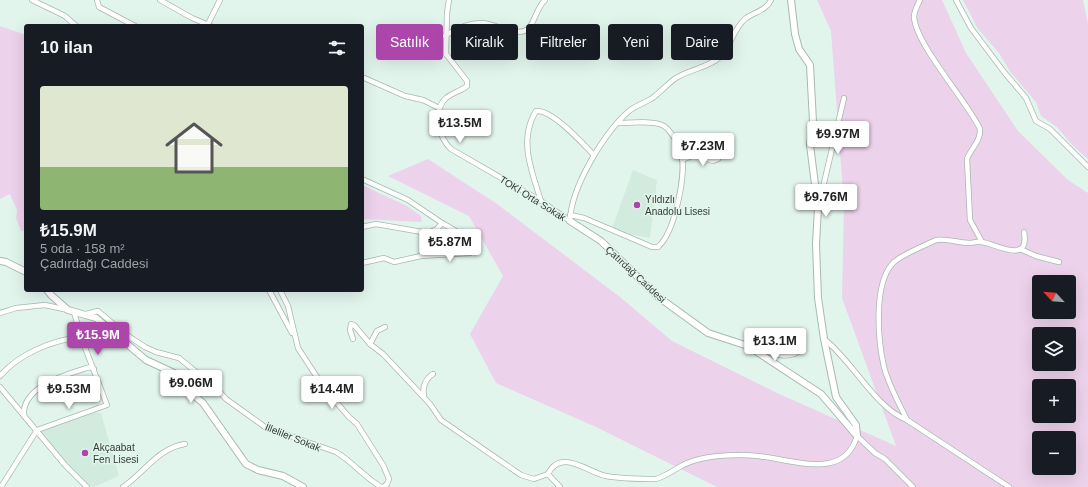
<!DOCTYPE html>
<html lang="tr">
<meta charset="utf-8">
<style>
:root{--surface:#171b24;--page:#20242c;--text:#f1f3f6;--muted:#9ea1a6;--accent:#ac46ab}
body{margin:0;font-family:Arial,sans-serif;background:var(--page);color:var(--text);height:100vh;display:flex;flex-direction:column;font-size:15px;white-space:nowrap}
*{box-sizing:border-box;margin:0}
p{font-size:13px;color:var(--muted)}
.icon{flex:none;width:22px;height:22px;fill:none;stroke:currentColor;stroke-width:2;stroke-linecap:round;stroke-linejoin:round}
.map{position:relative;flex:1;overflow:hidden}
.drawer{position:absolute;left:24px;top:24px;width:340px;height:268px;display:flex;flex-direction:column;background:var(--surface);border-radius:4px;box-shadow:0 4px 16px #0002}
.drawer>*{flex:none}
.hud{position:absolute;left:376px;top:24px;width:380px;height:36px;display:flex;gap:8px}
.needle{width:26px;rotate:296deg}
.buttons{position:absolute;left:1032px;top:275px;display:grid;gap:8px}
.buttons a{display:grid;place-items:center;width:44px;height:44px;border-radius:4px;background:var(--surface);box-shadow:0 4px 16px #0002;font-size:20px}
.price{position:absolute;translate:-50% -34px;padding:0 9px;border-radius:4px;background:#fff;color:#222;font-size:13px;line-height:26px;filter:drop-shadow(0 1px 2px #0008)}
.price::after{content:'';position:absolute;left:50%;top:24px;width:12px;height:9px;margin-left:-6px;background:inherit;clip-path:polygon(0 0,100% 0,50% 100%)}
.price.on{background:var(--accent);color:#fff}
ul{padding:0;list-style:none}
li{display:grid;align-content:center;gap:8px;height:212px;padding:0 16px}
li span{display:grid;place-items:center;height:124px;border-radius:4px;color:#555}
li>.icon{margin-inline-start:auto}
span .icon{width:72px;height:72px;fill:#fffc;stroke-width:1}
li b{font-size:17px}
h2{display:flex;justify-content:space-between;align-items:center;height:48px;padding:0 16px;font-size:17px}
.tag{padding:0 14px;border-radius:4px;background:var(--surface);box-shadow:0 4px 16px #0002;font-size:14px;line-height:36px}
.tag.on{background:var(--accent);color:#fff}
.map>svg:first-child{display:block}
.built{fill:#d1ecdf}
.green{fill:#ecd2eb;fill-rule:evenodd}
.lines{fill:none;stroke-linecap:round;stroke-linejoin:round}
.street-casing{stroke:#a7b9b0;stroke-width:6}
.secondary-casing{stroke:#a7b9b0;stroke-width:8}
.street{stroke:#fff;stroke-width:4.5}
.secondary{stroke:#fff;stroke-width:6}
.poi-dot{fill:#ac46ab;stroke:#e2f5ec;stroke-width:1.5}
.labels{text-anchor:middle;stroke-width:3;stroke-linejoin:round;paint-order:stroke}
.street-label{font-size:10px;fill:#323936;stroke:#e2f5ec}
.poi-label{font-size:10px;fill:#323936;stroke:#e2f5ec;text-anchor:start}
</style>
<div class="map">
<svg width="1088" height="487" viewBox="0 0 1088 487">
<rect width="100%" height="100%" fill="#e2f5ec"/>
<!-- built -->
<g class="built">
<path d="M633,170L657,180L650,238L611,231Z"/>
<path d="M89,412L101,413L119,476L94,487H89L76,476L40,431Z"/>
</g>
<!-- green -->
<g class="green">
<path d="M817,0H942L966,53L1018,131L1068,180L1088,193V487H717L596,427L496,383L470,334L503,276L469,216L388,176L428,159L497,204L620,297L672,341L777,393L896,446L842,298L844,205L831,31ZM1039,282H1069V312H1039ZM1039,334H1069V364H1039ZM1039,386H1069V416H1039ZM1039,438H1069V468H1039Z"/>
<path d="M963,0H1083L1088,24V159L1072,145L1057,127L1041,116L1036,102L1011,73L999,53L978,29Z"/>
<path d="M0,26L26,35V230L21,231L16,218L17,210L10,194L0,199Z"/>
<path d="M362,185L407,206L421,216L422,222L362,219Z"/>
</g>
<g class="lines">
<!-- street casing -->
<g class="street-casing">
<g id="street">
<path d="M32,0L65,16L76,26"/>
<path d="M97,0L99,7L135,26"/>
<path d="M160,0L192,18L211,26"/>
<path d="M449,0L447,13L446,54L467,81V86C461,91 452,93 446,98C432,111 439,138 451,149L541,201L570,221"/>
<path d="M920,0C917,6 914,11 914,17C916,45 967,101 980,129C981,141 971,148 967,159L970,220L982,242"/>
<path d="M956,0L971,28L1004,72L1026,98L1036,121L1050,129L1088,167"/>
<path d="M208,24L220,0"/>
<path d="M445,36C456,28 470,23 483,23C496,24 516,38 528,29C533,26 537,7 545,0"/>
<path d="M362,77L405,96L423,100L439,108"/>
<path d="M682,160L694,155L713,161L718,159"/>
<path d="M362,179L408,200L442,223L437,229L428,233L376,224L362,227"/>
<path d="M541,201C532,172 518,140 536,111C552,109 583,144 594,155"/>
<path d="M819,204L844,98"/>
<path d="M570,215L584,218L652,247H658C675,232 687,173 681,151C679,144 670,130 664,126C655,120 629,123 618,123"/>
<path d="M570,221C571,187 604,133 629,111C635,106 644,103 651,99C660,93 667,84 676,78C690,69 708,68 720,57C731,47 733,29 745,19C754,12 766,11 771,0"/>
<path d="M1020,249L1036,256L1059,262"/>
<path d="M362,263L384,258L394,262L421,256L470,253L473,247C466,236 453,229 442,223"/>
<path d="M269,290L292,333"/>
<path d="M280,290L288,306L298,348L324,388L349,417L357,424L383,465L389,479L387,484L383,487"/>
<path d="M0,313L16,308L45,305L68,310"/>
<path d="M86,314L98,311L125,334L145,347L156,352L179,358L217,389L226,399L265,427L336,452C353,462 364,477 381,487"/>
<path d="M353,339L350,330L351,324L354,325L370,344L383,354L430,404L441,420L521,475L534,479L548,474"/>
<path d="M824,339C852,360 875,408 907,420L1009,487"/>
<path d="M370,344L377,331L385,327"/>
<path d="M751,346C766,350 785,362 799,351"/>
<path d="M0,376C19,354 52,340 81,337"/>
<path d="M0,387L65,465L87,487"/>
<path d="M424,396C422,388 425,379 433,374"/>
<path d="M24,416C21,386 68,374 90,367L94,369"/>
<path d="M907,420C899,403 889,386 884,367C878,341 873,284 893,263C902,254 924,246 936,240C947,238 958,243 969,243C973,243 977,241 981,242C995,243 1030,266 1024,232"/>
<path d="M857,436L875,453L885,459L913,487"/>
<path d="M548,474C561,448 587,472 606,476C622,479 640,479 656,479C666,476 674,470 683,465C699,457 723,455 740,455C781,453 842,487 857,436"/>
<path d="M548,474L560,487"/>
<path d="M1,487L37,430L107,405L81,337L74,312"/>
<path d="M123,487C144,473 158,448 185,444"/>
</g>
</g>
<!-- secondary casing -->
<g class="secondary-casing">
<g id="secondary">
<path d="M791,0L795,34L799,49L810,65L813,122L810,145L818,208L816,244L818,298L824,339L836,397L856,425L857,436"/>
<path d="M570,221L601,241L657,296L708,333L748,346L821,394L857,436"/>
<path d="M0,261L6,262L26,272"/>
<path d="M47,290L51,295L68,310L96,318L146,360L174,373L184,387L203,403L246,464L258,470L283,476L303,487"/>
</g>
</g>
<!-- street -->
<use href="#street" class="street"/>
<!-- secondary -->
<use href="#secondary" class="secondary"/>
</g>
<!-- markers -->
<g class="poi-dot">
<circle cx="637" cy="205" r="4"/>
<circle cx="85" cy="453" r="4"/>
</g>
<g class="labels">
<!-- street labels -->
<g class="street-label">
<text transform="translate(533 198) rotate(32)" y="4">TOKİ Orta Sokak</text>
<text transform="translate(636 274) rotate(43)" y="4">Çatırdağ Caddesi</text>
<text transform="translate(293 437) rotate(22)" y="4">İlleliler Sokak</text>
</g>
<!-- poi labels -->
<g class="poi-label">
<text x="645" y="203">Yıldızlı<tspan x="645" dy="12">Anadolu Lisesi</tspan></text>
<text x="93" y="451">Akçaabat<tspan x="93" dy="12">Fen Lisesi</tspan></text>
</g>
</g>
</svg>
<div class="buttons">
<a><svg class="needle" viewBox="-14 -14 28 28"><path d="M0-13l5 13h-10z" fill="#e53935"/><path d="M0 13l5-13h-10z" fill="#9ea1a6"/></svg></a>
<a><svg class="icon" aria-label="layers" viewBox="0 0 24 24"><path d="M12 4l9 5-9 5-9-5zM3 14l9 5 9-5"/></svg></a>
<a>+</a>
<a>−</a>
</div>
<b class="price" style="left:460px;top:144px">₺13.5M</b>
<b class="price" style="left:838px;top:155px">₺9.97M</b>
<b class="price" style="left:703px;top:167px">₺7.23M</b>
<b class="price" style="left:826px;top:218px">₺9.76M</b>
<b class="price" style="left:450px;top:263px">₺5.87M</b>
<b class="price on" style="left:98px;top:356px">₺15.9M</b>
<b class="price" style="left:775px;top:362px">₺13.1M</b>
<b class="price" style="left:191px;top:404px">₺9.06M</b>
<b class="price" style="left:69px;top:410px">₺9.53M</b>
<b class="price" style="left:332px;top:410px">₺14.4M</b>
<div class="hud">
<a class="tag on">Satılık</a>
<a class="tag">Kiralık</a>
<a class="tag">Filtreler</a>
<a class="tag">Yeni</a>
<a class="tag">Daire</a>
</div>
<section class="drawer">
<h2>10 ilan<svg class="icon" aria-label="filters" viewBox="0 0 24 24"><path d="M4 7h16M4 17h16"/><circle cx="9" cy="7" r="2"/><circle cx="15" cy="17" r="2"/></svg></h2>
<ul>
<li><span style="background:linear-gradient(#dfe7d0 65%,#8fb573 0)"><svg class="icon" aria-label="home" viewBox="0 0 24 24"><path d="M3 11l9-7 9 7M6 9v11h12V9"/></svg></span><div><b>₺15.9M</b><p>5 oda · 158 m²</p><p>Çadırdağı Caddesi</p></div></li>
</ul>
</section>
</div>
